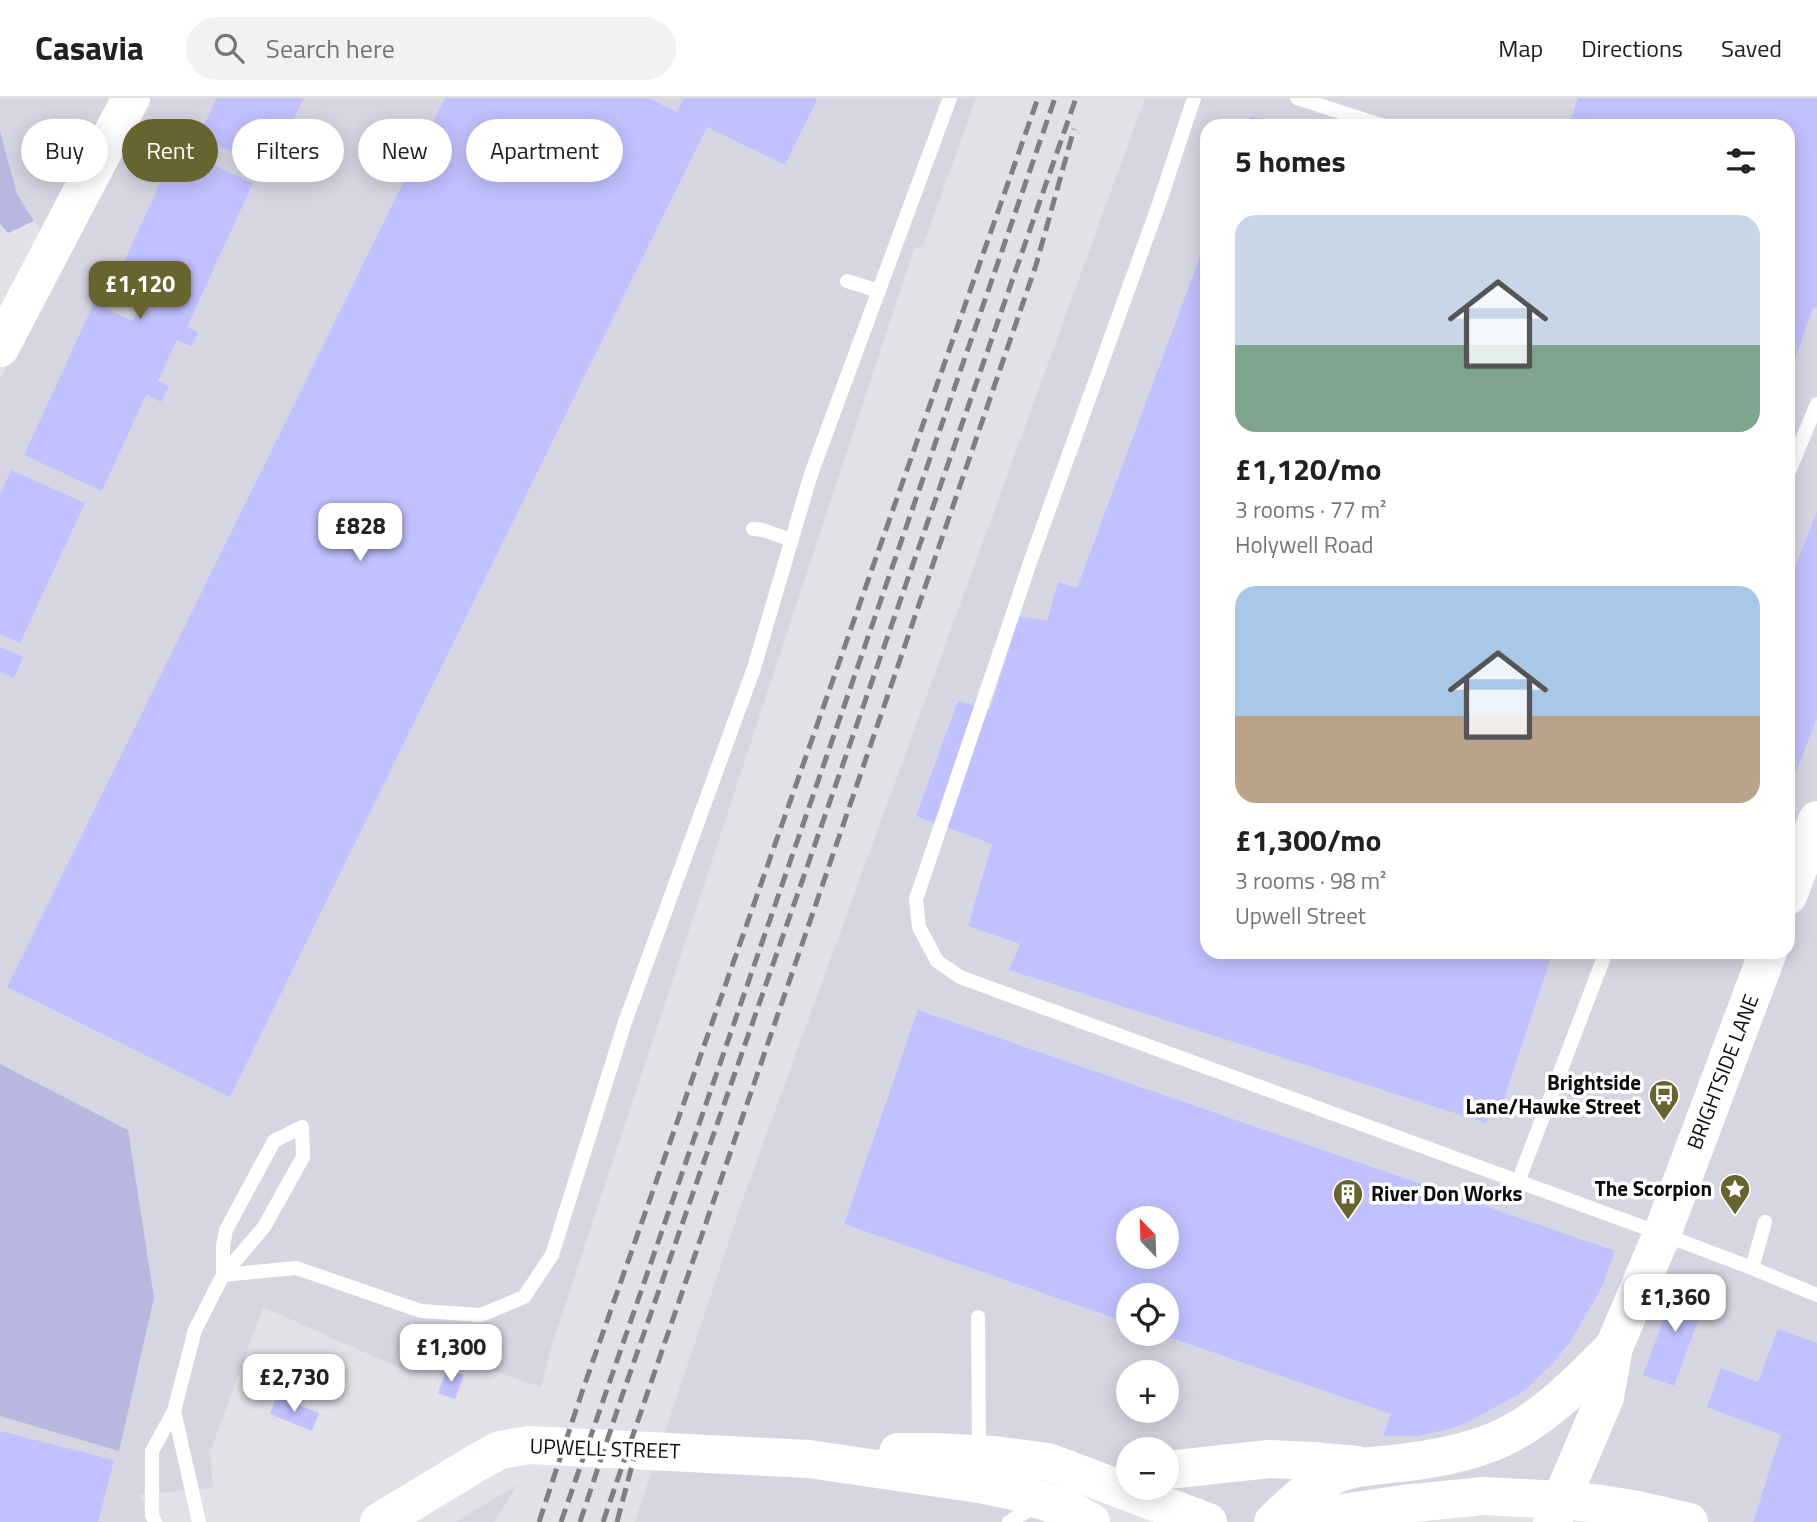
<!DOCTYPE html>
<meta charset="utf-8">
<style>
:root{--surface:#fff;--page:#f2f2f2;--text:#202124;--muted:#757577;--line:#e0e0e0;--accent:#686430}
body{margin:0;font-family:"Titillium Web",sans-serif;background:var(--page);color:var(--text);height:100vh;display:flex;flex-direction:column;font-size:26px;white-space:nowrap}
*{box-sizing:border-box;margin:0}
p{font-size:23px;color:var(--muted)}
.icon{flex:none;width:38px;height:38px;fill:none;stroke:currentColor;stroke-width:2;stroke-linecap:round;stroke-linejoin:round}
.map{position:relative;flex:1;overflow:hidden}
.details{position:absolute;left:1200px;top:21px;width:595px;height:840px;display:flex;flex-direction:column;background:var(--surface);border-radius:21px;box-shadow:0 4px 18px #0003}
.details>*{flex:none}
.hud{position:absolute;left:21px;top:21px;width:665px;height:63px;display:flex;gap:14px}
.needle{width:46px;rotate:337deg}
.fabs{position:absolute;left:1116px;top:1108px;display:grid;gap:14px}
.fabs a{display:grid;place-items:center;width:63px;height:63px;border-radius:50%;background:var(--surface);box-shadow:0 4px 18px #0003;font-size:35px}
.price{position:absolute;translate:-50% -60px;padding:0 16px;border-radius:14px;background:#fff;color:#222;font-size:23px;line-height:46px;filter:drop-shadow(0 2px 4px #0008)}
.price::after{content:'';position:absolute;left:50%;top:42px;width:21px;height:16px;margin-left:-10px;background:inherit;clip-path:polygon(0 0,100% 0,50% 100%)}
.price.active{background:var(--accent);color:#fff}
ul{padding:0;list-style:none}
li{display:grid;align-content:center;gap:14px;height:371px;padding:0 35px}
li span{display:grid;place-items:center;height:217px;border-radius:21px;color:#555}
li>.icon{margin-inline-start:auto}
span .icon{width:126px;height:126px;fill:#fffc;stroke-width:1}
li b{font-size:30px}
h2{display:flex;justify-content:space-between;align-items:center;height:84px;padding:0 35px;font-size:30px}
.tag{padding:0 24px;border-radius:32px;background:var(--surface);box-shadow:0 4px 18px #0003;font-size:24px;line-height:63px}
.tag.active{background:var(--accent);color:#fff}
header{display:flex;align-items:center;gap:42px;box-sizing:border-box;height:98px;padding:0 35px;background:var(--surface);border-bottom:2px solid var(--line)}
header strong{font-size:33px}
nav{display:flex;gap:38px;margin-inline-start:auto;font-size:24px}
.search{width:490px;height:63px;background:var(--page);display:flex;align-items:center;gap:18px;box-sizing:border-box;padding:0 24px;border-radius:38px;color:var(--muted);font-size:26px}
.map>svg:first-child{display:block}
.built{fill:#d6d6e3;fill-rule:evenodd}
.green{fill:#b7b7df}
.building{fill:#c2c1ff;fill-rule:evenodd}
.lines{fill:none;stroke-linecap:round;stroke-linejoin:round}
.lane{stroke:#fff;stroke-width:14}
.secondary{stroke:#fff;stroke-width:38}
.primary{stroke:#fff;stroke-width:38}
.rail{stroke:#7f7f83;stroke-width:5;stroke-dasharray:14 7;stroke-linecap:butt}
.labels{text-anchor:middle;stroke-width:7;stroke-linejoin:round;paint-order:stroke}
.street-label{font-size:21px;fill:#0d0d0f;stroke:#fff}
.poi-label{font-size:21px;font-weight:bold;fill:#0d0d0f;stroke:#fff;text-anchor:end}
</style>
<header>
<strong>Casavia</strong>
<div class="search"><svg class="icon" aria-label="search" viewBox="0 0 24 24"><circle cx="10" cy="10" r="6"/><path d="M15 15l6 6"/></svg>Search here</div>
<nav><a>Map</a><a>Directions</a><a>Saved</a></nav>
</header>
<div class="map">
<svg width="1817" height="1424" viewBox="0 0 1817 1424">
<rect width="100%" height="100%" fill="#e1e1e7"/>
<!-- built -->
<g class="built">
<path d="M0,0H976L923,148L914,151L553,1244L541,1289L410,1245L402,1271L263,1209L210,1354L213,1390L139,1397L152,1424H0V1318L119,1352L128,1032L0,966V280L63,168L17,96L0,33Z"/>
<path d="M1145,0H1817V1424H1689L1638,1412L1278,1424H1208L994,1357L1091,1424H635L745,1095ZM1208,28H1788V854H1208ZM1129,1120H1167V1158H1129ZM1129,1197H1167V1236H1129ZM1129,1274H1167V1312H1129ZM1129,1351H1167V1390H1129Z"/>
<path d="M517,1387L495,1424H456Z"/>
</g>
<!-- green -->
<g class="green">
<path d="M0,33L17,96L34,123L8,135L0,126Z"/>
<path d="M0,966L128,1032L154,1200L119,1353L0,1318Z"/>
</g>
<!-- building -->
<g class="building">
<path d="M217,0H304L270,67L197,41Z"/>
<path d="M445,0H648L677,14L684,0H814L817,2L785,67L707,29L230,999L7,889Z"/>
<path d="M1578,0H1817V210H1813L1789,279L1788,28H1568Z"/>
<path d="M1251,18L1276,28H1247Z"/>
<path d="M176,50L253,85L187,229L198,234L191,248L177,242L158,283L169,288L161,304L146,297L102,393L24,357L94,205L133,223L139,210L109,197Z"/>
<path d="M1208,137V854H1553L1501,1010L1492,1008L1486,1025L1009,872L1020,846L968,828L992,746L916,718L958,603L990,612L1019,518L1047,523L1058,484L1077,490Z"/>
<path d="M11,372L85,405L20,545L0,536V397Z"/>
<path d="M1817,413V620L1797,672L1788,668V488Z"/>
<path d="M0,549L23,559L14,580L0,574Z"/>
<path d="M918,912L1615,1153L1601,1191L1570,1244L1554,1264L1524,1293L1467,1325L1441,1333L1418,1338H1383L1391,1316L1160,1236H1167V1197H1129V1225L844,1126ZM1129,1120H1167V1158H1129Z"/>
<path d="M1677,1185L1708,1195L1674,1288L1643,1277Z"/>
<path d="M1778,1231L1817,1245V1424H1753L1781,1337L1707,1309L1721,1270L1758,1284Z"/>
<path d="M447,1270L464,1277L455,1301L438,1295Z"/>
<path d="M277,1298L319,1315L312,1333L270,1316Z"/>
<path d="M0,1333L114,1362L98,1424H0Z"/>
</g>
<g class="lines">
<!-- lane -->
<g class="lane">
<path d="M1194,0L1160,103L1033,456L916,801L919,829L937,863L960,879L1662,1136L1752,1170L1817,1197"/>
<path d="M1297,0L1384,28"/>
<path d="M847,183L879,193"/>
<path d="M1788,376L1817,306"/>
<path d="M753,431L763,432L791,442"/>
<path d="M302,1029L303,1059L264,1129L223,1177V1148L226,1132L274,1043Z"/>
<path d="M1518,1084L1606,854"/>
<path d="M1752,1170L1765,1124"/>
<path d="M978,1219L979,1354"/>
<path d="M174,1313L199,1424"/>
<path d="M155,1424L152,1417V1353L174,1313L195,1232L223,1177L296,1170L421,1213L481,1217L524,1199L552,1157L625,924L754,570L811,376L950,0"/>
<path d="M1009,1424L1036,1408"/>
</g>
<!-- secondary -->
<path class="secondary" d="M0,250L131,0"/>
<!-- primary -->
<g class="primary">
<path d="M1788,798L1817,722"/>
<path d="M898,1354H933L994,1357L1048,1364L1208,1424"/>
<path d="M1167,1372L1269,1361L1313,1363L1357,1367"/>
<path d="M379,1424L478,1364L500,1352L529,1347L809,1361L979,1386L1013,1393L1067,1411L1091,1424"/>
<path d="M1273,1424C1291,1407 1309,1389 1332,1378C1353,1368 1377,1368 1400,1365C1436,1361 1475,1354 1508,1337C1549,1316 1582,1281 1614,1249"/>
<path d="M1278,1424L1404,1406L1484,1398L1562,1402L1601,1406L1638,1412L1689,1424"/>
<path d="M1552,1424L1605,1299L1614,1249L1662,1136L1768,854"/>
</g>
<!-- rail -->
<g class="rail">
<path d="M539,1424L582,1294L1038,0"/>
<path d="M561,1424L1055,0"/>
<path d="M580,1424L622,1298L1076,0"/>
<path d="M603,1424L1036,167L1074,31"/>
<path d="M617,1424L634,1360"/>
</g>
</g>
<!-- icons -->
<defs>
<g id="bus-pin" transform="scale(1.575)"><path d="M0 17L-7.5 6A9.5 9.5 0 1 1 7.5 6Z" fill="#686430" stroke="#fff"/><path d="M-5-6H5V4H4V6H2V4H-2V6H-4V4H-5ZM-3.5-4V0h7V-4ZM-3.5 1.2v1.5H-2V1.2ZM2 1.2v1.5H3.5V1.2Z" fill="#fff"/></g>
<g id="sight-pin" transform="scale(1.575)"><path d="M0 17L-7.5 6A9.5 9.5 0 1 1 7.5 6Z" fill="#686430" stroke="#fff"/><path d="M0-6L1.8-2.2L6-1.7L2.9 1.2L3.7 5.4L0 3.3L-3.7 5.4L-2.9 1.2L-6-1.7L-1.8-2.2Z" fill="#fff"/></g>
<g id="building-pin" transform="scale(1.575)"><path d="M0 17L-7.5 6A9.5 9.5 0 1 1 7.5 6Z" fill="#686430" stroke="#fff"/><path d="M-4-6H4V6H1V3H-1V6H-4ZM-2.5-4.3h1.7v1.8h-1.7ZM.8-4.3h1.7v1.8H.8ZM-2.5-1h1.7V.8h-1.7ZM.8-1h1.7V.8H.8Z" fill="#fff"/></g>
</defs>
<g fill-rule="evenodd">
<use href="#bus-pin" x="1664" y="997"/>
<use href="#sight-pin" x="1735" y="1091"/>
<use href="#building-pin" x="1348" y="1096"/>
</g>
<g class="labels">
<!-- street labels -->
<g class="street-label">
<text transform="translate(1723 974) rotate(-69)" y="7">BRIGHTSIDE LANE</text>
<text transform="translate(605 1351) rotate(2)" y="7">UPWELL STREET</text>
</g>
<!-- poi labels -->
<g class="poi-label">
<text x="1641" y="992">Brightside<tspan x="1641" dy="24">Lane/Hawke Street</tspan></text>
<text x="1712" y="1098">The Scorpion</text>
<text x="1371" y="1103" text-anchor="start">River Don Works</text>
</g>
</g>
</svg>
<div class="fabs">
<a><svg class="needle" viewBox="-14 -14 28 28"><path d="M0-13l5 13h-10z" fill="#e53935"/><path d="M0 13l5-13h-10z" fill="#757577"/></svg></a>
<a><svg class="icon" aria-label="locate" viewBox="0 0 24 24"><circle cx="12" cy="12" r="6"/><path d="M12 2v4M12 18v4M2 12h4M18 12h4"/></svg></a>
<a>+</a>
<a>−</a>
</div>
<b class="price active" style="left:140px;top:223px">£1,120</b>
<b class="price" style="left:360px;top:465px">£828</b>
<b class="price" style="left:1675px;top:1236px">£1,360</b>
<b class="price" style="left:451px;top:1286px">£1,300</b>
<b class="price" style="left:294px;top:1316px">£2,730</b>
<div class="hud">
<a class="tag">Buy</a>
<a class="tag active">Rent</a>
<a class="tag">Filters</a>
<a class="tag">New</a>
<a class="tag">Apartment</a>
</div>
<section class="details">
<h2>5 homes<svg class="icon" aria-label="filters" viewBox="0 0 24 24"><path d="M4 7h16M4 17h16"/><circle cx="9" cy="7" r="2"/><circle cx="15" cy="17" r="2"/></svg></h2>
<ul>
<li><span style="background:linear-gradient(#c9d6e8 60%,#7fa58c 0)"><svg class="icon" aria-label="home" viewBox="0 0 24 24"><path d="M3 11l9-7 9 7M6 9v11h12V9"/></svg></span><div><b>£1,120/mo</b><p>3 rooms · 77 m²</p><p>Holywell Road</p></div></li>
<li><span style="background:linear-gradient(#a9c7e8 60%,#b9a48a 0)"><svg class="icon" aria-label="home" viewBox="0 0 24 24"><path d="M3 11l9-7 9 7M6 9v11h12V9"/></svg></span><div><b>£1,300/mo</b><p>3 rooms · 98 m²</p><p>Upwell Street</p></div></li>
</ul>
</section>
</div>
